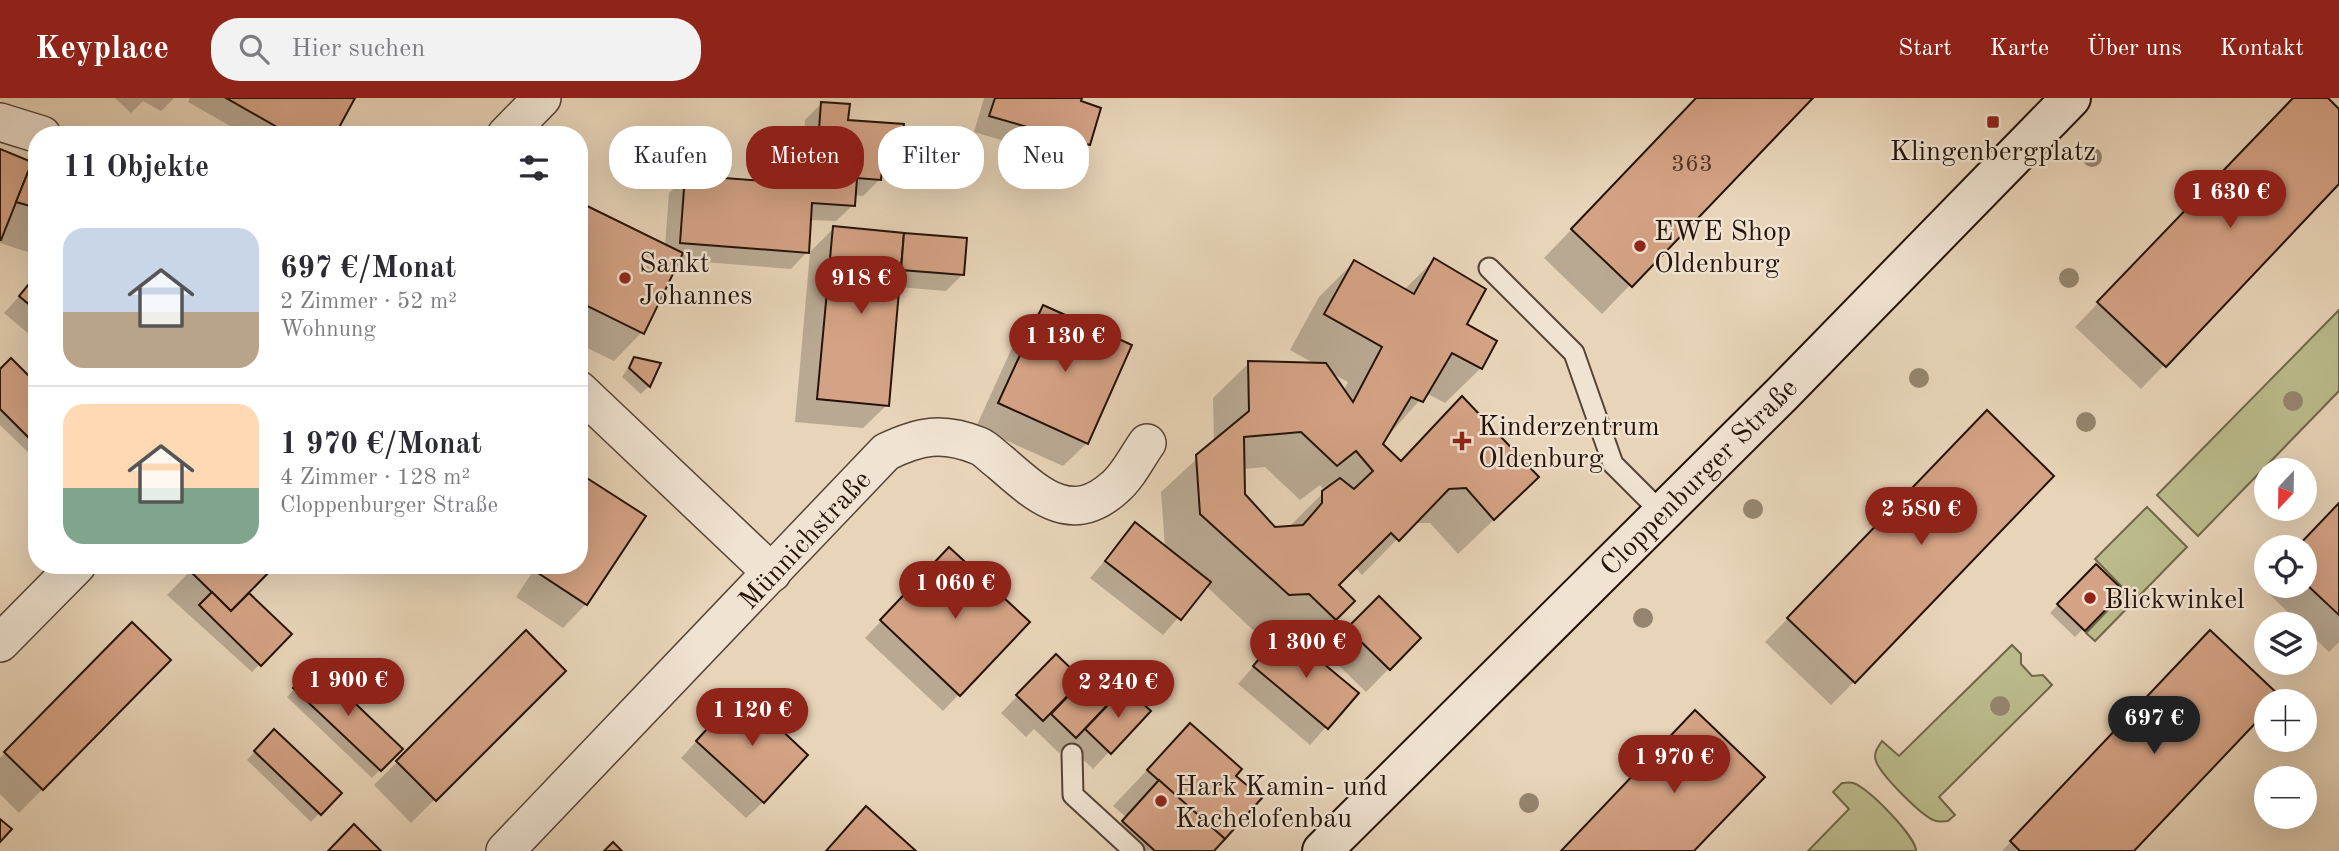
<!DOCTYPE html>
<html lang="de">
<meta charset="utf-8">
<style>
:root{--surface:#fff;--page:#f2f2f3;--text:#2b2b33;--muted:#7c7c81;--line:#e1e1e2;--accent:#8f2418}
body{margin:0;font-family:"Old Standard TT",serif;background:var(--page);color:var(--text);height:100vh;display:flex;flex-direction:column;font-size:26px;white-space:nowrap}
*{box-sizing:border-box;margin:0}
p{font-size:23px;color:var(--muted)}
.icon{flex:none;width:38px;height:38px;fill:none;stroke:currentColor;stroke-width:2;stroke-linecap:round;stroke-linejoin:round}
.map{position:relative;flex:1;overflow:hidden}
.drawer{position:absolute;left:28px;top:28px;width:560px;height:448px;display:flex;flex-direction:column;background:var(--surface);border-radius:28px;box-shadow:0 7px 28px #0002}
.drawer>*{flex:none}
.banner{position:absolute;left:609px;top:28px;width:665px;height:63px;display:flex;gap:14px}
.needle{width:46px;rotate:202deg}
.fabs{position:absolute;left:2254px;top:360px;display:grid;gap:14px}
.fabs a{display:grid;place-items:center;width:63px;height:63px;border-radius:50%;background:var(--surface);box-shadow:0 7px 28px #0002;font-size:35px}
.price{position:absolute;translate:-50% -60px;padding:0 16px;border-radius:24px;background:var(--accent);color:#fff;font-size:23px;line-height:46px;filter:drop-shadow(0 2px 4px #0008)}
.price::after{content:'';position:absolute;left:50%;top:42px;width:21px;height:16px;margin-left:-10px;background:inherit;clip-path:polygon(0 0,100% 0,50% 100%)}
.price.on{background:#222;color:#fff}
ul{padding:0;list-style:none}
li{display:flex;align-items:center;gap:21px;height:175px;padding:0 35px}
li+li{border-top:2px solid var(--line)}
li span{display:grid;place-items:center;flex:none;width:196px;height:140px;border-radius:21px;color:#555}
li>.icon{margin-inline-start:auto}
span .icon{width:84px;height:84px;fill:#fffc;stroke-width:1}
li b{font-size:30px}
h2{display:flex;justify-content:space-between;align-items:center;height:84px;padding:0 35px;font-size:30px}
.chip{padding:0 24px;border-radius:28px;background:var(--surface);box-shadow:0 7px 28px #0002;font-size:24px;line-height:63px}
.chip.on{background:var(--accent);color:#fff}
header{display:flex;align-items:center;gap:42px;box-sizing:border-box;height:98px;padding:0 35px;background:var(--accent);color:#fff}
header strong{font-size:33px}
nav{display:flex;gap:38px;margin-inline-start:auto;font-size:24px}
.search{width:490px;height:63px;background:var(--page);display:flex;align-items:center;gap:18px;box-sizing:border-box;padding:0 24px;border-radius:28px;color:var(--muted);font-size:26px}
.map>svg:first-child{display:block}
.green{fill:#bbbb8b;stroke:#70674a;stroke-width:2}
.shadow{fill:#0003;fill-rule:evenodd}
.building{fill:#d4a284;stroke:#24130a;stroke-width:2;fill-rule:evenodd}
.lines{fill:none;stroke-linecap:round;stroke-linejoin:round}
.service-casing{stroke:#554336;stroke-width:23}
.minor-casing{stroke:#554336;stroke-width:40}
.secondary-casing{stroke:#24130a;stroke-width:42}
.service{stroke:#f0e3d1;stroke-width:19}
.minor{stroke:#f0e3d1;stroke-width:37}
.secondary{stroke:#f0e3d1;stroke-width:38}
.tree{fill:#95856e}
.poi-dot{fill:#8f2418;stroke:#f0e3d1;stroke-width:2.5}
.labels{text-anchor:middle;stroke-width:5;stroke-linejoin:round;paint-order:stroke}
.number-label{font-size:24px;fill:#503728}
.poi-label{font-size:28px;fill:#24130a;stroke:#f0e3d1;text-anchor:start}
.street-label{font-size:28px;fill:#24130a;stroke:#f0e3d1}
</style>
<header>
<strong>Keyplace</strong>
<div class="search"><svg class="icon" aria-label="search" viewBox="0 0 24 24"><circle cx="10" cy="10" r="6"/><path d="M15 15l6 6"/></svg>Hier suchen</div>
<nav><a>Start</a><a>Karte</a><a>Über uns</a><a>Kontakt</a></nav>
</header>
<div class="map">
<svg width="2339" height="753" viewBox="0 0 2339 753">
<rect width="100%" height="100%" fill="#e8d4b8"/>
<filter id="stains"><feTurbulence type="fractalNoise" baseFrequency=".00286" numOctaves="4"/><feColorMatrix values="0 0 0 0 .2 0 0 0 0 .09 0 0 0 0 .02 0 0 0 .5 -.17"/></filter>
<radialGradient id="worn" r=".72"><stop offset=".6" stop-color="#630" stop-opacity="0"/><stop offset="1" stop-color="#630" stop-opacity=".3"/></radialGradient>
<!-- green -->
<g class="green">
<path d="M2339,212V293L2198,438L2157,397Z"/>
<path d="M2147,409L2187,449L2095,543L2086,535L2126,493L2095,461Z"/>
<path d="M2012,547L2021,556V566L2032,578L2043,577L2052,587L1939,699L1955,717L1948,723C1944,723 1940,724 1936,723C1923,720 1880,676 1876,663C1873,655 1878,649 1882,643L1899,658Z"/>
<path d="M1842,685C1846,685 1850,684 1853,685C1867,688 1917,740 1916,753H1808L1849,711L1833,694Z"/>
</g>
<!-- shadow -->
<g class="shadow">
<path d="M115,0H174L161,13L143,3L131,15Z"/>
<path d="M190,0H353L333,37H246L188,4Z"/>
<path d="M984,0H1080L1089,46L1072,63L974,34Z"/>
<path d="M1698,0H1811L1602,216L1544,160Z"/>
<path d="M2295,0H2326L2339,13V84L2141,291L2075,229Z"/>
<path d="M822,5L900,61L863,98L854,97L853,107L836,123L810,122L807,154L791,171L678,162L642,234L614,263L579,246V106L665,148L669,95L686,79L801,87L805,22Z"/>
<path d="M0,53L37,68V157L0,145Z"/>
<path d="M834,130L965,142L962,177L946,193L898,189L887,307L863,330L795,324L810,154Z"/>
<path d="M1434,162L1465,226L1481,270L1445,305L1426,295L1381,346L1400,365L1427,336L1502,414L1458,456L1430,425H1413L1362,477L1355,469L1337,487L1353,503L1304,552L1356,595L1310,647L1238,586L1281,537L1273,531L1253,532L1206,488L1163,537L1090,480L1135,427L1165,450L1161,394L1214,345L1213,300L1249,265L1317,267L1290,252L1319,199L1354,164L1404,192ZM1329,274L1348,284L1343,293ZM1265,369L1300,402L1320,387L1325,393L1288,430H1274L1243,397V371Z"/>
<path d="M37,179V243L4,215Z"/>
<path d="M1043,209L1087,345L1063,368L976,329L1020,232Z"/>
<path d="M634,261L658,266L649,288L641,296L622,279Z"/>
<path d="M0,274L37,289V363L0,327Z"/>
<path d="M1963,338L1854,584L1831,607L1765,544Z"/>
<path d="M2339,406V544L2329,554L2261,488L2266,482V488H2305V450Z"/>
<path d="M196,467L238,508L289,537L252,574L167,497Z"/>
<path d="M537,467H579L586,506L563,530L516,499Z"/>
<path d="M933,468L959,596L943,613L865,540Z"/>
<path d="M2096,468L2121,493L2075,539L2050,515Z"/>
<path d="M1379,500L1419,540L1366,594L1325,554Z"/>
<path d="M132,527L169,563L19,715L0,696V660Z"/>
<path d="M526,535L564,573L411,725L374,687Z"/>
<path d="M1056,558L1083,584L1091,576L1116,600L1109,654L1093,671L1067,646L1059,655L1034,631L1026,639L1001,615Z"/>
<path d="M2187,558L2266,604V612L2132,753H2002Z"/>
<path d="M315,569L400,651L372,680L287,599Z"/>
<path d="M724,613L763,704L746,720L681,660Z"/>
<path d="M1190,627L1234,678L1212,753H1120L1107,741L1126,719L1113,708Z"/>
<path d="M274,633L339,695L311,724L247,662Z"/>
</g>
<!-- building -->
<g class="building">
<path d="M226,0H355L335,37H291Z"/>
<path d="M995,0H1082L1081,3L1101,10L1090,47L989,18Z"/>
<path d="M1696,0H1813L1632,189L1571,131Z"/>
<path d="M2293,0H2328L2339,11V86L2166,269L2097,204Z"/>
<path d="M821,4L850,6L848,22L904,26L901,62L883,61L881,82L857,80L855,108L812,105L809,155L680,145L685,77L815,87Z"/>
<path d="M0,51L32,64L1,142H0Z"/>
<path d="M32,64L37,66V110L16,104Z"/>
<path d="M579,104L683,155L644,236L579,204Z"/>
<path d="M833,128L904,135L889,308L817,301Z"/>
<path d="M904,135L967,140L964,177L901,172Z"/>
<path d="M1434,160L1486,191L1467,226L1497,243L1482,271L1452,255L1423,304L1411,299L1383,346L1401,363L1462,298L1539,379L1494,422L1466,390L1449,391L1399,443L1391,435L1339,487L1355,503L1336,522L1309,496L1289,497L1200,416L1196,357L1249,313L1248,263L1326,265L1353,304L1382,249L1324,216L1354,162L1414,196ZM1301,334L1337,368L1356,353L1373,373L1354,391L1340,380L1322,393V405L1303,427L1275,429L1245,396L1244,339Z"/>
<path d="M37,176V213L19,198Z"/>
<path d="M1043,207L1132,247L1088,346L998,305Z"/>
<path d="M634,259L661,265L650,289L629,270Z"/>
<path d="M11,260L37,286V348L0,311V271Z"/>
<path d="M1987,312L2054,378L1855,585L1787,520Z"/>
<path d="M579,375L646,418L587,507L538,475L543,467H579Z"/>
<path d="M2339,405V517L2305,485V450H2296Z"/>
<path d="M1135,424L1211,484L1181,522L1105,463Z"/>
<path d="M949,449L1030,524L960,598L880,522Z"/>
<path d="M2096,466L2124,493L2085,533L2057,506Z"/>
<path d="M194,467H276L231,513L189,472Z"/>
<path d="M212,494L231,513L249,495L292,536L261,568L199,507Z"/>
<path d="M1379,498L1421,540L1390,572L1347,530Z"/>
<path d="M132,524L171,562L43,692L4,654Z"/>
<path d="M526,532L566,573L436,703L396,663Z"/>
<path d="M1283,532L1359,595L1328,631L1253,568Z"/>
<path d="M2210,532L2281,599L2276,604H2266V614L2134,753H2020L2010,743Z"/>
<path d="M1056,556L1083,582L1043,623L1016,597Z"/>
<path d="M315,567L403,651L381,673L293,590Z"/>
<path d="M1091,574L1116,598L1076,640L1051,616Z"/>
<path d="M1125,589L1151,613L1111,656L1085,631Z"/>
<path d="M741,594L808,657L764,705L696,643Z"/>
<path d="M1695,612L1765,679L1694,753H1561Z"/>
<path d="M1190,625L1242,671L1236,678L1262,700L1225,741L1147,672Z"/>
<path d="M274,631L342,695L321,717L254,653Z"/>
<path d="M1159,682L1225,741L1214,753H1155L1122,723Z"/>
<path d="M866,708L916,753H826Z"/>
<path d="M0,721L12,731L0,744Z"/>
<path d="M354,726L381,753H328Z"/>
<path d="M613,744L622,753H604Z"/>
</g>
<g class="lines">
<!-- service casing -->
<g class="service-casing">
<g id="service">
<path d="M1489,170L1574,255L1613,366L1661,414"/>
<path d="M1072,656L1073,697L1134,753"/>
</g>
</g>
<!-- minor casing -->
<g class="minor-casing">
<g id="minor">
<path d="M0,24L42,37"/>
<path d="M506,37L542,0"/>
<path d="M579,292L772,475"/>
<path d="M0,545L77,467"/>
<path d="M505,753L886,354C919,338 942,333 979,348C986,351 993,359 1000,364C1036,395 1070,430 1115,389C1128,378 1137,359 1147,345"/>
</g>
</g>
<!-- secondary casing -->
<g class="secondary-casing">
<path id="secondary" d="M1322,753L1782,296L2071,0"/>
</g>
<!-- service -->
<use href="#service" class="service"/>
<!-- minor -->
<use href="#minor" class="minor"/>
<!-- secondary -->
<use href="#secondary" class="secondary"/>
</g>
<!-- trees -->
<g class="tree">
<circle cx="2092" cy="59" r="10"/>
<circle cx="2069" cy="180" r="10"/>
<circle cx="1919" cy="280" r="10"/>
<circle cx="2293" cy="303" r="10"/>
<circle cx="2086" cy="324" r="10"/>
<circle cx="1753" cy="411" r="10"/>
<circle cx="1643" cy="520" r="10"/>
<circle cx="2000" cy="608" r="10"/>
<circle cx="1529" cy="705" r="10"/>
</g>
<!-- markers -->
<g class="poi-dot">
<rect x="1986" y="17" width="14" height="14" rx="3.5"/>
<circle cx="1640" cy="148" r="7"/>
<circle cx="625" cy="180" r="7"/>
<path d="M1458.5 332.5h7v7h7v7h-7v7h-7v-7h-7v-7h7z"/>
<circle cx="2090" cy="500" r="7"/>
<circle cx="1161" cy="703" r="7"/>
</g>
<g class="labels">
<!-- number labels -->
<g class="number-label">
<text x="1692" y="73">363</text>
</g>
<!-- poi labels -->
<g class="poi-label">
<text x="1993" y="62" text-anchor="middle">Klingenbergplatz</text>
<text x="1654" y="142">EWE Shop<tspan x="1654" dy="32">Oldenburg</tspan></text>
<text x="639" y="174">Sankt<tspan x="639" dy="32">Johannes</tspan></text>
<text x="1478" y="337">Kinderzentrum<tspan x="1478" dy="32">Oldenburg</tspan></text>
<text x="2104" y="510">Blickwinkel</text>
<text x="1175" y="697">Hark Kamin- und<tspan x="1175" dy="32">Kachelofenbau</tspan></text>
</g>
<!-- street labels -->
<g class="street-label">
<text transform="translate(1698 378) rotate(-45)" y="10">Cloppenburger Straße</text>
<text transform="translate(804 441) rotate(-47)" y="10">Münnichstraße</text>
</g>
</g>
<rect width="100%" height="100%" filter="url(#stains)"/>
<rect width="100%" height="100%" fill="url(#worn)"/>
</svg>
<div class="fabs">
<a><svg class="needle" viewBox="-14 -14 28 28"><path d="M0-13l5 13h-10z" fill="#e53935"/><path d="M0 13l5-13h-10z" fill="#7c7c81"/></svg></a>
<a><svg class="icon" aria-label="locate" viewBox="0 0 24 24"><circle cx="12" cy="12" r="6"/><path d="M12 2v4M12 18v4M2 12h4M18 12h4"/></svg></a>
<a><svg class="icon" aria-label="layers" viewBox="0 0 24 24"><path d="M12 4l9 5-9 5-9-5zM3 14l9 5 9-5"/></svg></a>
<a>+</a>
<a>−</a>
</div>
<b class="price" style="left:2230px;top:132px">1 630 €</b>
<b class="price" style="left:861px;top:218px">918 €</b>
<b class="price" style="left:1065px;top:276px">1 130 €</b>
<b class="price" style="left:1921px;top:449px">2 580 €</b>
<b class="price" style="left:955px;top:523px">1 060 €</b>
<b class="price" style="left:1306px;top:582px">1 300 €</b>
<b class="price" style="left:348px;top:620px">1 900 €</b>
<b class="price" style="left:1118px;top:622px">2 240 €</b>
<b class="price" style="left:752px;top:650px">1 120 €</b>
<b class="price on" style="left:2154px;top:658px">697 €</b>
<b class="price" style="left:1674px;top:697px">1 970 €</b>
<div class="banner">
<a class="chip">Kaufen</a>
<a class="chip on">Mieten</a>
<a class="chip">Filter</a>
<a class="chip">Neu</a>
</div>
<section class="drawer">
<h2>11 Objekte<svg class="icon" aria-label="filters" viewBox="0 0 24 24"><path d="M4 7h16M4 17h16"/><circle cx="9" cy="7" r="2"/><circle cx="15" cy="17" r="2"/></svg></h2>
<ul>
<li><span style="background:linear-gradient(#c9d6e8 60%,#b9a48a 0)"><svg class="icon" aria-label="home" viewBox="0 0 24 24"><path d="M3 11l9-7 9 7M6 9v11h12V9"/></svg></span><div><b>697 €/Monat</b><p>2 Zimmer · 52 m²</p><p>Wohnung</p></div></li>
<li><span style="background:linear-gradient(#ffd9b3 60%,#7fa58c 0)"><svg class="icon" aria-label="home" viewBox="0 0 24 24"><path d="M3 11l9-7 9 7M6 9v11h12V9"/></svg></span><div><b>1 970 €/Monat</b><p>4 Zimmer · 128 m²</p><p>Cloppenburger Straße</p></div></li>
</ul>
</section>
</div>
